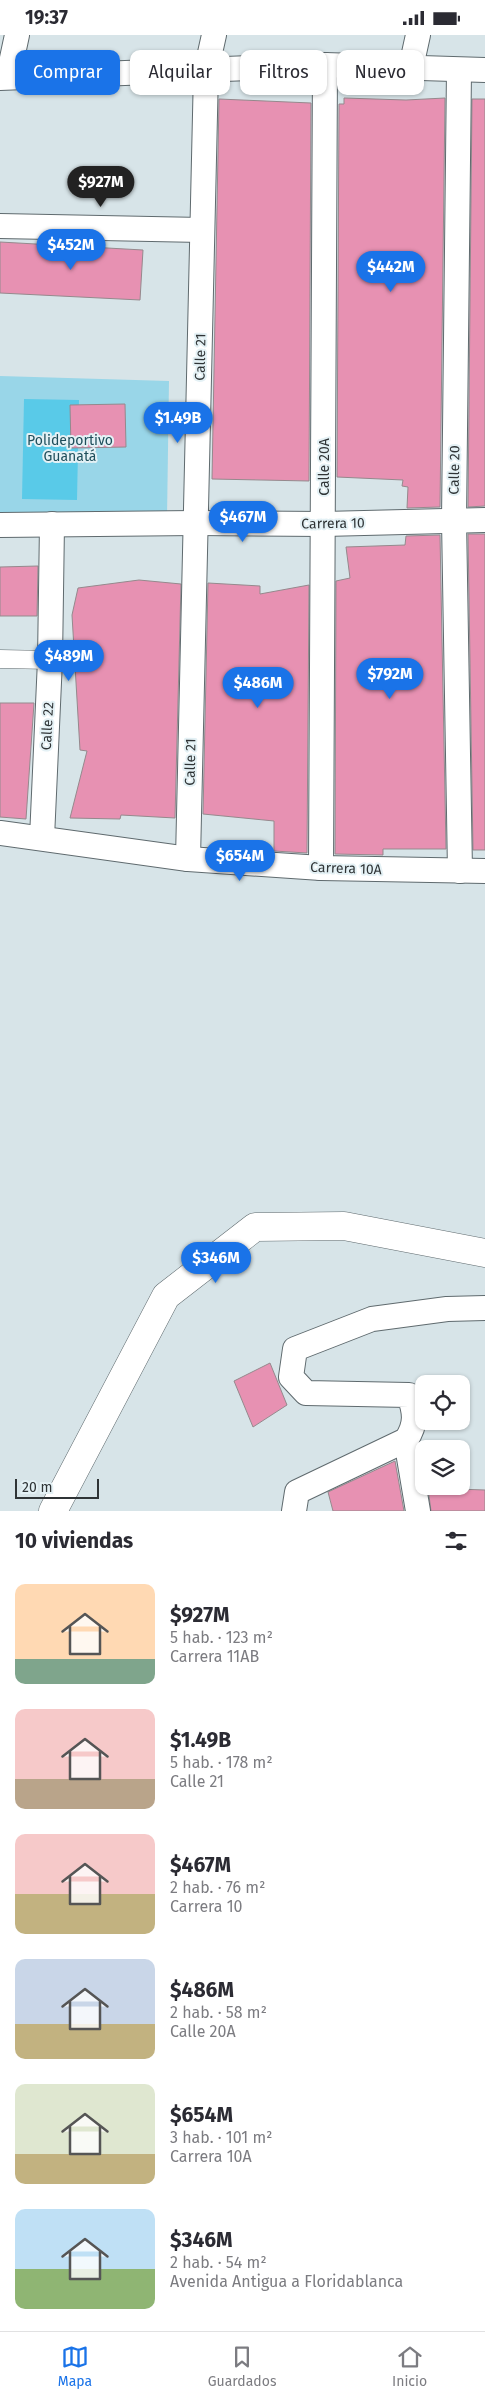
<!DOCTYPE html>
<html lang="es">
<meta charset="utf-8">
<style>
:root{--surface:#fff;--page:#f2f2f3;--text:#2b2b33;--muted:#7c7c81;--line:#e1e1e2;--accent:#1a73e8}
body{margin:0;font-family:"Fira Sans",sans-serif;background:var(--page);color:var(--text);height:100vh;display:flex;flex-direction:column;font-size:19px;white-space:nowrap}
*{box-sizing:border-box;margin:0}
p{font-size:16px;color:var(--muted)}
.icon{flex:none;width:28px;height:28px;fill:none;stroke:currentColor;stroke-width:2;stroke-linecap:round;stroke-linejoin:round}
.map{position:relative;height:1476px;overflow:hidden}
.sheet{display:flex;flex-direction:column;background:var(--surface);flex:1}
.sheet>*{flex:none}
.guide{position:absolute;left:15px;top:15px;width:455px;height:45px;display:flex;gap:10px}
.fabs{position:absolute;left:415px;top:1340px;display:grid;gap:10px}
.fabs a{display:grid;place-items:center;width:55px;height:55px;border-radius:10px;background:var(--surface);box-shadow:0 1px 4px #0004;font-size:25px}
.scale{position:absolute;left:15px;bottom:12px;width:84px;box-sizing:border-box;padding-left:5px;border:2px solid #2f3436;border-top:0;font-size:14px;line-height:18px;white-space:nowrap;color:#2f3436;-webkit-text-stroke:4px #e4f1f5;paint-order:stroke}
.price{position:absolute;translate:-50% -42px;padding:0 11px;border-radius:18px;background:var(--accent);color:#fff;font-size:16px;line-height:32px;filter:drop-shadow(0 1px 2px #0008)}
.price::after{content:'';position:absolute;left:50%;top:30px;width:15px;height:11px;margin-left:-8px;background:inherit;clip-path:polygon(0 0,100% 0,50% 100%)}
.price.on{background:#222;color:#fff}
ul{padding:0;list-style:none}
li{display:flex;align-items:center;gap:15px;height:125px;padding:0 15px}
li span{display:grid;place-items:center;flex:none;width:140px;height:100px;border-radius:10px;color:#555}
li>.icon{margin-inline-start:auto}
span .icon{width:60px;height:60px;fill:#fffc;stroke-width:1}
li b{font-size:21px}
h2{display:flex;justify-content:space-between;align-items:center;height:60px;padding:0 15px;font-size:21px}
.chip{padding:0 18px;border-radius:10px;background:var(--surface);box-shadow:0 1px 4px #0004;font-size:18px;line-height:45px}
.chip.on{background:var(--accent);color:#fff}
.status{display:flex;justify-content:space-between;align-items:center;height:35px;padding:0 25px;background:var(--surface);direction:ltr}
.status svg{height:14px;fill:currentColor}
.menu{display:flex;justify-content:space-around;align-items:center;height:70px;border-top:1px solid var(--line);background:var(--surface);font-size:14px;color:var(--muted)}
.menu a{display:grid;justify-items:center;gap:2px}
.menu .on{color:var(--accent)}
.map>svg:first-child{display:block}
.green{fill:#99d6e8}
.water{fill:#59cae8}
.building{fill:#e791b2;stroke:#95898d}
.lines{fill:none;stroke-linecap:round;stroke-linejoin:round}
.pedestrian-casing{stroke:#5f6a6e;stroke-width:19}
.minor-casing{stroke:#5f6a6e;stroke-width:26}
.tertiary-casing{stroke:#5f6a6e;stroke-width:29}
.pedestrian{stroke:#fff;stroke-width:18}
.minor{stroke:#fff;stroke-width:24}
.tertiary{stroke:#fff;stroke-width:28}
.labels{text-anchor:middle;stroke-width:4;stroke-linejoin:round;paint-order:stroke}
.street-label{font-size:14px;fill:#2f3436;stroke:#e4f1f5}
.park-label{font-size:14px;fill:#1e4e5b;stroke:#e4f1f5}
</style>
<div class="status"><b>19:37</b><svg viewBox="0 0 49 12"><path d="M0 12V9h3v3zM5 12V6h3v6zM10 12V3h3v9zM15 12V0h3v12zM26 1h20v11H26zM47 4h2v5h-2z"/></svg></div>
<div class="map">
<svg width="485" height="1476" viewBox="0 0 485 1476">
<rect width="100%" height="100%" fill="#d7e4e8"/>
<!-- green -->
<path class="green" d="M0,341L169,346L167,483H0Z"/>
<!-- water -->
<path class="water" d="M24,364L79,365L77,465L22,464Z"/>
<!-- building -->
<g class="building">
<path d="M344,63L406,65L445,63L440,472L407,473L408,452L402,451L403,445L337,442L339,69H344Z"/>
<path d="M219,64L311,68L309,446L212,444Z"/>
<path d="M472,64H485V471L468,472Z"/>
<path d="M0,207L143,215L140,265L0,258Z"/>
<path d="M125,369L126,412L71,413L70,370Z"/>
<path d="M468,499H485V815H473Z"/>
<path d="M440,500L446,814H383V820L335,819L336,546L350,543L346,512L405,510L406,501Z"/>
<path d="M38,531L37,581H0V532Z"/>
<path d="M139,545L181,549L175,783L121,780L120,784L70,783L87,716L80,715L72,580L78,553Z"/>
<path d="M208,548L260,551V559L309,550L307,818L274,816V786L203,779Z"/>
<path d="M0,668H34L26,784L0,782Z"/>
<path d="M270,1328L287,1370L253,1392L234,1346Z"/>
<path d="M395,1426L404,1476H333L328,1457Z"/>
<path d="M428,1453L485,1455V1476H431Z"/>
</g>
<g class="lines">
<!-- pedestrian casing -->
<g class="pedestrian-casing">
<path id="pedestrian" d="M0,624L50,625"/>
</g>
<!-- minor casing -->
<g class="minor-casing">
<g id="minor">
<path d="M411,32L418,0"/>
<path d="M459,35L454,485L460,836"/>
<path d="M8,42L17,0"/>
<path d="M0,43L325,30L485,35"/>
<path d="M0,191L202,195"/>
<path d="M0,490L195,488L324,489L485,485"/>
<path d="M0,798L188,824L321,833L485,836"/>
<path d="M42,803L50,625L52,489"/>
<path d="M188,824L206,36L214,0"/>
<path d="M321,833L325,30"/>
<path d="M406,1405L418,1476"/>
<path d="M294,1476L297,1457L406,1405C417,1389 415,1377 409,1360L306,1358L291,1342L295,1314L372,1284L447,1274L485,1273"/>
</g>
</g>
<!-- tertiary casing -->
<g class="tertiary-casing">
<path id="tertiary" d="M53,1476L166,1261L255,1192L344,1191L485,1218"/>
</g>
<!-- pedestrian -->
<use href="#pedestrian" class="pedestrian"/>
<!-- minor -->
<use href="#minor" class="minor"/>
<!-- tertiary -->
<use href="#tertiary" class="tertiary"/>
</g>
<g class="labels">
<!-- street labels -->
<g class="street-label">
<text transform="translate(200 322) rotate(-89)" y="5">Calle 21</text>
<text transform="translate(324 432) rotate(-90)" y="5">Calle 20A</text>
<text transform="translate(454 435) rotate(-89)" y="5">Calle 20</text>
<text transform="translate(333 488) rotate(-1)" y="5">Carrera 10</text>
<text transform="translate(47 691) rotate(-87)" y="5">Calle 22</text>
<text transform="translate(190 727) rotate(-89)" y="5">Calle 21</text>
<text transform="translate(346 833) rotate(2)" y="5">Carrera 10A</text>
</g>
<!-- park labels -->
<g class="park-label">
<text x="70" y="410">Polideportivo<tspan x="70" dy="16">Guanatá</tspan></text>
</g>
</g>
</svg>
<div class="fabs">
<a><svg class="icon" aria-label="locate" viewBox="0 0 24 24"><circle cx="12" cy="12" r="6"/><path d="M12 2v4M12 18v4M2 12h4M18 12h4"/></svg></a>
<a><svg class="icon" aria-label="layers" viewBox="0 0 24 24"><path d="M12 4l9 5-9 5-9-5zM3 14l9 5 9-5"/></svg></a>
</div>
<div class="scale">20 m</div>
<b class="price on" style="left:101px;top:173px">$927M</b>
<b class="price" style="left:71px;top:236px">$452M</b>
<b class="price" style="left:391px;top:258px">$442M</b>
<b class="price" style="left:178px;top:409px">$1.49B</b>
<b class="price" style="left:243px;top:508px">$467M</b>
<b class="price" style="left:69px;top:647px">$489M</b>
<b class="price" style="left:390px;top:665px">$792M</b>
<b class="price" style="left:258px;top:674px">$486M</b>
<b class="price" style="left:240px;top:847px">$654M</b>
<b class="price" style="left:216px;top:1249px">$346M</b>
<div class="guide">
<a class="chip on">Comprar</a>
<a class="chip">Alquilar</a>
<a class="chip">Filtros</a>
<a class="chip">Nuevo</a>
</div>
</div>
<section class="sheet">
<h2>10 viviendas<svg class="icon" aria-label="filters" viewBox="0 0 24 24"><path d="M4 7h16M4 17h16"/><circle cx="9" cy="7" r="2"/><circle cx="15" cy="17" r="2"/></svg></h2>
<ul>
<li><span style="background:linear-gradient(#ffd9b3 75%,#7fa58c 0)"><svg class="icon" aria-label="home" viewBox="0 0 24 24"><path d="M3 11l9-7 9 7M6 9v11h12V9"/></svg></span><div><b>$927M</b><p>5 hab. · 123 m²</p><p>Carrera 11AB</p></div></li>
<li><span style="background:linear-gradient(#f6c9c9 70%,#b9a48a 0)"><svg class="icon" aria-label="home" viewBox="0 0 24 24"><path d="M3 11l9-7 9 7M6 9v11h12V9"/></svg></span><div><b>$1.49B</b><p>5 hab. · 178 m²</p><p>Calle 21</p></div></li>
<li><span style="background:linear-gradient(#f6c9c9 60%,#c2b280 0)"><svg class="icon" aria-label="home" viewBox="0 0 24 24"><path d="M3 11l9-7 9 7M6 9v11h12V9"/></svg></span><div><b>$467M</b><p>2 hab. · 76 m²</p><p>Carrera 10</p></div></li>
<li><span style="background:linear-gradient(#c9d6e8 65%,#c2b280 0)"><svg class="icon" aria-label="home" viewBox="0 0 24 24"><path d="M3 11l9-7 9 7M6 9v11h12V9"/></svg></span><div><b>$486M</b><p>2 hab. · 58 m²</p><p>Calle 20A</p></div></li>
<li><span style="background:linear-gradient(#dfe7d0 70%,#c2b280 0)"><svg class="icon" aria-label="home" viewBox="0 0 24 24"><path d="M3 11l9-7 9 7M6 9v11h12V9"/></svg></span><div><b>$654M</b><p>3 hab. · 101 m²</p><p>Carrera 10A</p></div></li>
<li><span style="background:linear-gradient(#bfe0f5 60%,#8fb573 0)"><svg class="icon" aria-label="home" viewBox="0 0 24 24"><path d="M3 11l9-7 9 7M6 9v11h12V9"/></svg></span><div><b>$346M</b><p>2 hab. · 54 m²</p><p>Avenida Antigua a Floridablanca</p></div></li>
</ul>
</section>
<nav class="menu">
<a class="on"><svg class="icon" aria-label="map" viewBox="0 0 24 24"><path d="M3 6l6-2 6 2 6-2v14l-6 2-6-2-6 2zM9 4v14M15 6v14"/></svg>Mapa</a>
<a><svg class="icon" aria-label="saved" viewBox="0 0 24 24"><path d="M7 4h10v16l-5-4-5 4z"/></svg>Guardados</a>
<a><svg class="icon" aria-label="home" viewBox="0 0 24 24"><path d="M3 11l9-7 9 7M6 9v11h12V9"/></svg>Inicio</a>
</nav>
